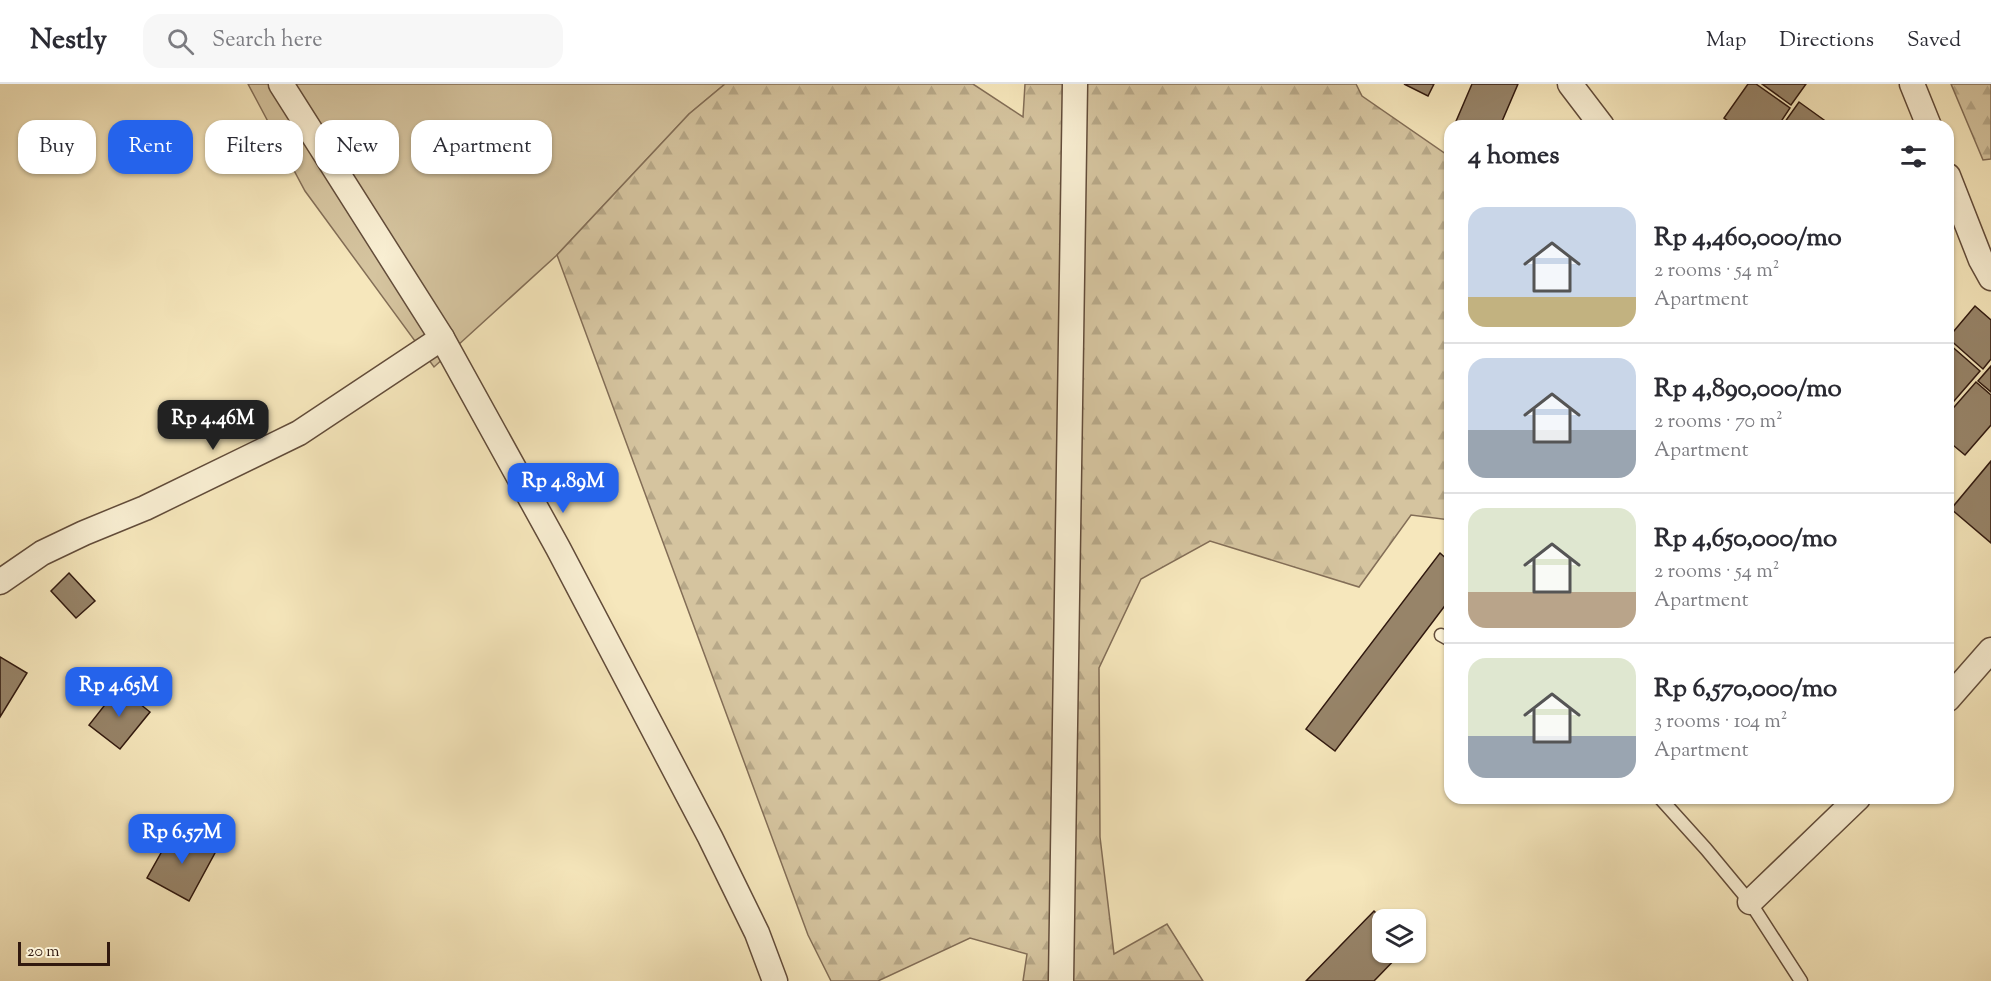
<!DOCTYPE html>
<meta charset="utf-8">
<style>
:root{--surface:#fff;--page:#f7f7f7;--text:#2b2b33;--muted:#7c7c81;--line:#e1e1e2;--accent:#2563eb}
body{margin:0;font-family:"Sorts Mill Goudy",serif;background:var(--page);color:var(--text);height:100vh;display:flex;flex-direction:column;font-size:22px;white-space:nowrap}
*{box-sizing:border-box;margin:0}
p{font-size:20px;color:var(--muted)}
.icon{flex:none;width:33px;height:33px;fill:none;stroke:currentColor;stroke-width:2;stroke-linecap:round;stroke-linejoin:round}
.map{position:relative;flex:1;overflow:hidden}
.sheet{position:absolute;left:1444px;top:36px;width:510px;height:684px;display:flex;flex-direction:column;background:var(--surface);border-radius:18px;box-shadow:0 2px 4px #0004}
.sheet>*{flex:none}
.guide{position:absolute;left:18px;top:36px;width:570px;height:54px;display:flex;gap:12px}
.controls{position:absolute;left:1372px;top:825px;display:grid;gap:12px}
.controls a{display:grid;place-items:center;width:54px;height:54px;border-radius:12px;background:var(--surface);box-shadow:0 2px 4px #0004;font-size:30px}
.scale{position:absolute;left:18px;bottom:15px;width:92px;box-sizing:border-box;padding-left:6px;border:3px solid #31190f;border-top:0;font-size:16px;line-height:21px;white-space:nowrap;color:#31190f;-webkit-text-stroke:4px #f9efd3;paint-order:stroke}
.price{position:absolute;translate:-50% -51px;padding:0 14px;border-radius:12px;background:var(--accent);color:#fff;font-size:20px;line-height:39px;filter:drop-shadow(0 2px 3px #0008)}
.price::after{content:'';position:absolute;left:50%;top:36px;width:18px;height:14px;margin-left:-9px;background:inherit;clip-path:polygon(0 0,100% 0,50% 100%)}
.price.current{background:#222;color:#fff}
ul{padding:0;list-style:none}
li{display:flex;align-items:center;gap:18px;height:150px;padding:0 24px}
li+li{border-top:2px solid var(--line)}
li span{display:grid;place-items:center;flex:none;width:168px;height:120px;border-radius:18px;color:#555}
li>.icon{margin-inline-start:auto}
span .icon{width:72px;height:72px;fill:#fffc;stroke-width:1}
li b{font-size:26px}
h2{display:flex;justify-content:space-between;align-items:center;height:72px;padding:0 24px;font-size:26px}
.chip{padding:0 21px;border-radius:18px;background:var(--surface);box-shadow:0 2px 4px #0004;font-size:21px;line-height:54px}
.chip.current{background:var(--accent);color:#fff}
header{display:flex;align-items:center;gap:36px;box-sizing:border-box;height:84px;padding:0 30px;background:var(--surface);border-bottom:2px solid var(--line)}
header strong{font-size:28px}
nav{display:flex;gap:33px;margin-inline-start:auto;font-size:21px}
.search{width:420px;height:54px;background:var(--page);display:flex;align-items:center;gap:15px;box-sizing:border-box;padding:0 21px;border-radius:18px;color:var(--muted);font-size:22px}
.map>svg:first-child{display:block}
.grass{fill:#d5c49f;stroke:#836e57;stroke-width:1.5}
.forest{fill:url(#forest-firs);stroke:#836e57;stroke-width:1.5}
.building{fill:#978469;stroke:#31190f;stroke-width:1.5}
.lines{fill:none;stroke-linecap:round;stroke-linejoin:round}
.lane-casing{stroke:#624c3a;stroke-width:15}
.street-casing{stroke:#624c3a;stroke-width:27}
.lane{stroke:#f9efd3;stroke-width:12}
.street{stroke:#f9efd3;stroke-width:24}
</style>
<header>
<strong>Nestly</strong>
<div class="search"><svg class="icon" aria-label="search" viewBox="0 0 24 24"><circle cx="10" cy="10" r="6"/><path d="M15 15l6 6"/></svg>Search here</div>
<nav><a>Map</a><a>Directions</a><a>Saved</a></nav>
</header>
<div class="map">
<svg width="1991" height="897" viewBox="0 0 1991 897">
<defs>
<pattern id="forest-firs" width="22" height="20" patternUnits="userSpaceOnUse" patternTransform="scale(1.5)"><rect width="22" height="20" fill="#d5c49f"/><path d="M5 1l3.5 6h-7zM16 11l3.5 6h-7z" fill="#b7a888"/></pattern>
</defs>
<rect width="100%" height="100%" fill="#f6e7bc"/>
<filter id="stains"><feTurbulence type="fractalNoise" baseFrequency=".00333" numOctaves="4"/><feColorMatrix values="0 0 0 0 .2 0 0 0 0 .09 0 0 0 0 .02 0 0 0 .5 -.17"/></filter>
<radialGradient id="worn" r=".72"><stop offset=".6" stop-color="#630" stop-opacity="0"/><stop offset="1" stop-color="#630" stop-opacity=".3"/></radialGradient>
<!-- grass -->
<path class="grass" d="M248,0H725L689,30L557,171L434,283L305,107Z"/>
<!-- forest -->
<g class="forest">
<path d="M725,0H973L1023,33L1025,0H1356L1362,12L1446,70L1450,71V436L1411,431L1359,503L1210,457L1141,495L1099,584L1100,753L1114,870L1167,840L1203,897H1023L1027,870L970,854L878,897H831L808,851L557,171L689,30Z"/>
<path d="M1951,0H1991V75L1983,76Z"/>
</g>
<!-- building -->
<g class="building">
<path d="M1404,0H1434L1428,12Z"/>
<path d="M1472,0H1518L1500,42H1454Z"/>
<path d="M1748,0H1756L1790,24L1778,42H1735L1724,34Z"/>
<path d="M1762,0H1806L1791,21Z"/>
<path d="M1799,18L1831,41L1830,42H1782Z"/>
<path d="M1975,222L1991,236V275L1983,285L1948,254Z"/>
<path d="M1948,259L1980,287L1948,324Z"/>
<path d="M1991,282V308L1978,297Z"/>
<path d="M1976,298L1991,311V341L1965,371L1948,357V330Z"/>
<path d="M1991,377V459L1951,425Z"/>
<path d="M1440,469L1450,478V515L1335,667L1306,645Z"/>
<path d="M69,489L95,517L76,534L51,507Z"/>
<path d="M0,573L27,589L0,633Z"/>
<path d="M119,603L150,628L120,665L89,641Z"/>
<path d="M175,744L216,767L189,817L147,794Z"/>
<path d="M1374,827L1383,836V868H1402L1374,897H1306Z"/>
</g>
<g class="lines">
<!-- lane casing -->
<g class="lane-casing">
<g id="lane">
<path d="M1441,551L1450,556"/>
<path d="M1660,714L1706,765L1750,818L1801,897"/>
</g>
</g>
<!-- street casing -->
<g class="street-casing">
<g id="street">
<path d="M281,0L442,254L558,464L710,753L757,849L775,897"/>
<path d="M1570,0L1602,42"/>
<path d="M1912,0L1929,42"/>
<path d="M1948,92L1981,176L1991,194"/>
<path d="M0,498L42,469L84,449L145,424L299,349L442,254"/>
<path d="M1948,615L1991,566"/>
<path d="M1750,818L1858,714"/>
<path d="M1061,897L1075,0"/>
</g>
</g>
<!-- lane -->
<use href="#lane" class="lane"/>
<!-- street -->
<use href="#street" class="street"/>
</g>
<rect width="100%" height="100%" filter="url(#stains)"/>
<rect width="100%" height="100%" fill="url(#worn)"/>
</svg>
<div class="controls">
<a><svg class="icon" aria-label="layers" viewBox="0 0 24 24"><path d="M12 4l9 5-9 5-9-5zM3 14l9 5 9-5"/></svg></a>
</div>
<div class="scale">20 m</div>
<b class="price current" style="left:213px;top:367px">Rp 4.46M</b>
<b class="price" style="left:563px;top:430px">Rp 4.89M</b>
<b class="price" style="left:119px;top:634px">Rp 4.65M</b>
<b class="price" style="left:182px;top:781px">Rp 6.57M</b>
<div class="guide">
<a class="chip">Buy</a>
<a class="chip current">Rent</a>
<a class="chip">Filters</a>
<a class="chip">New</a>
<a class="chip">Apartment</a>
</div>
<section class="sheet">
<h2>4 homes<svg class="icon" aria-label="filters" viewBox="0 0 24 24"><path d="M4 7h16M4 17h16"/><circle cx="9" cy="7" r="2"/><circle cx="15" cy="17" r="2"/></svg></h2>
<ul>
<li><span style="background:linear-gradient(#c9d6e8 75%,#c2b280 0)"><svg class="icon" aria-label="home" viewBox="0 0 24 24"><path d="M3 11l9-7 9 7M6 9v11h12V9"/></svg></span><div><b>Rp 4,460,000/mo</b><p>2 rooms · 54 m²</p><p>Apartment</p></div></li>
<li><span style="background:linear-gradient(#c9d6e8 60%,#9aa5b1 0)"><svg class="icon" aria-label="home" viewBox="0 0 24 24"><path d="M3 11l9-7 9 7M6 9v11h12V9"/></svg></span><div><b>Rp 4,890,000/mo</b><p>2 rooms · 70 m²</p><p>Apartment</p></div></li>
<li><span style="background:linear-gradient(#dfe7d0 70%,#b9a48a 0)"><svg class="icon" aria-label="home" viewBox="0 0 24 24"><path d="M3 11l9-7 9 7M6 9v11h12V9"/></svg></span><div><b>Rp 4,650,000/mo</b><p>2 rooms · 54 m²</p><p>Apartment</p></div></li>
<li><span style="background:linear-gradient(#dfe7d0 65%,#9aa5b1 0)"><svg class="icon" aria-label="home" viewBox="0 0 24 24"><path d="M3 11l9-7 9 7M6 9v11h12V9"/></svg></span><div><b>Rp 6,570,000/mo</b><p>3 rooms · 104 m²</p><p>Apartment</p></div></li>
</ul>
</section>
</div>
